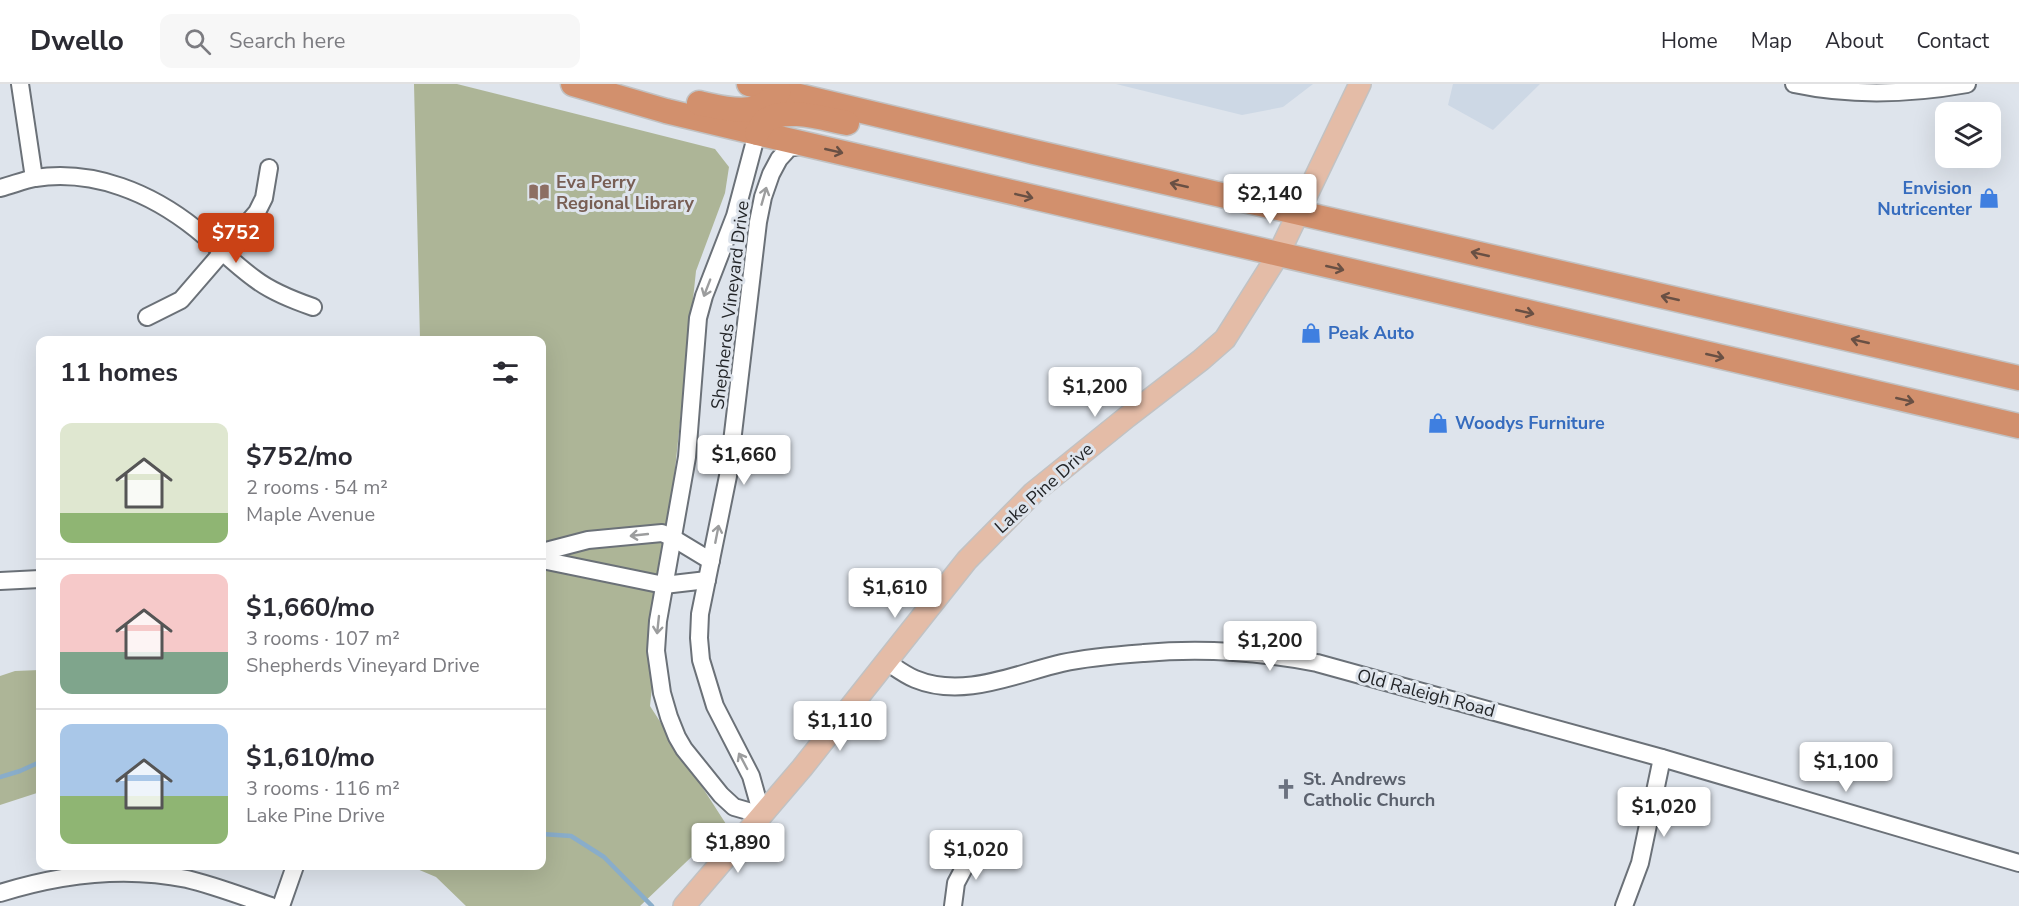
<!DOCTYPE html>
<meta charset="utf-8">
<style>
:root{--surface:#fff;--page:#f7f7f7;--text:#2b2b33;--muted:#7c7c81;--line:#e1e1e2;--accent:#ca4216}
body{margin:0;font-family:"Nunito Sans",sans-serif;background:var(--page);color:var(--text);height:100vh;display:flex;flex-direction:column;font-size:22px;white-space:nowrap}
*{box-sizing:border-box;margin:0}
p{font-size:20px;color:var(--muted)}
.icon{flex:none;width:33px;height:33px;fill:none;stroke:currentColor;stroke-width:2;stroke-linecap:round;stroke-linejoin:round}
.map{position:relative;flex:1;overflow:hidden}
.panel{position:absolute;left:36px;top:252px;width:510px;height:534px;display:flex;flex-direction:column;background:var(--surface);border-radius:12px;box-shadow:0 6px 24px #0002}
.panel>*{flex:none}
.tools{position:absolute;left:1935px;top:18px;display:grid;gap:12px}
.tools a{display:grid;place-items:center;width:66px;height:66px;border-radius:12px;background:var(--surface);box-shadow:0 6px 24px #0002;font-size:30px}
.price{position:absolute;translate:-50% -51px;padding:0 14px;border-radius:6px;background:#fff;color:#222;font-size:20px;line-height:39px;filter:drop-shadow(0 2px 3px #0008)}
.price::after{content:'';position:absolute;left:50%;top:36px;width:18px;height:14px;margin-left:-9px;background:inherit;clip-path:polygon(0 0,100% 0,50% 100%)}
.price.on{background:var(--accent);color:#fff}
ul{padding:0;list-style:none}
li{display:flex;align-items:center;gap:18px;height:150px;padding:0 24px}
li+li{border-top:2px solid var(--line)}
li span{display:grid;place-items:center;flex:none;width:168px;height:120px;border-radius:12px;color:#555}
li>.icon{margin-inline-start:auto}
span .icon{width:72px;height:72px;fill:#fffc;stroke-width:1}
li b{font-size:26px}
h2{display:flex;justify-content:space-between;align-items:center;height:72px;padding:0 24px;font-size:26px}
header{display:flex;align-items:center;gap:36px;box-sizing:border-box;height:84px;padding:0 30px;background:var(--surface);border-bottom:2px solid var(--line)}
header strong{font-size:28px}
nav{display:flex;gap:33px;margin-inline-start:auto;font-size:21px}
.search{width:420px;height:54px;background:var(--page);display:flex;align-items:center;gap:15px;box-sizing:border-box;padding:0 21px;border-radius:12px;color:var(--muted);font-size:22px}
.map>svg:first-child{display:block}
.built{fill:#cdd8e5}
.green{fill:#adb597}
.lines{fill:none;stroke-linecap:round;stroke-linejoin:round}
.stream{stroke:#89adca;stroke-width:4.5}
.minor-casing{stroke:#6b7178;stroke-width:20}
.major-casing{stroke:#c1c2c3;stroke-width:24}
.highway-casing{stroke:#c1c2c3;stroke-width:27}
.minor{stroke:#fff;stroke-width:16}
.major{stroke:#e4bca7;stroke-width:21}
.highway{stroke:#d2906d;stroke-width:24}
.oneway{stroke:#695044}
.oneway2{stroke:#9c9d9e}
.labels{text-anchor:middle;stroke-width:6;stroke-linejoin:round;paint-order:stroke}
.education-label{font-size:18px;font-weight:bold;fill:#785e54;stroke:#dee4ec;text-anchor:start}
.shop-label{font-size:18px;font-weight:bold;fill:#366cbe;stroke:#dee4ec;text-anchor:start}
.street-label{font-size:18px;fill:#232528;stroke:#dee4ec}
.worship-label{font-size:18px;font-weight:bold;fill:#5b616d;stroke:#dee4ec;text-anchor:start}
</style>
<header>
<strong>Dwello</strong>
<div class="search"><svg class="icon" aria-label="search" viewBox="0 0 24 24"><circle cx="10" cy="10" r="6"/><path d="M15 15l6 6"/></svg>Search here</div>
<nav><a>Home</a><a>Map</a><a>About</a><a>Contact</a></nav>
</header>
<div class="map">
<svg width="2019" height="822" viewBox="0 0 2019 822">
<rect width="100%" height="100%" fill="#dee4ec"/>
<!-- built -->
<g class="built">
<path d="M1116,0H1313L1283,23L1242,31Z"/>
<path d="M1453,0H1540L1493,46L1448,21Z"/>
</g>
<!-- green -->
<g class="green">
<path d="M414,0H457L715,65L729,83L725,109L696,187L650,622L726,740L640,822H466L436,793L410,782H542V256H420Z"/>
<path d="M40,586V708L0,721V592L15,587Z"/>
</g>
<g class="lines">
<!-- stream -->
<g class="stream">
<path d="M0,693L20,687L40,678V673"/>
<path d="M542,750L571,752L604,773L652,822"/>
</g>
<!-- minor casing -->
<g class="minor-casing">
<g id="minor">
<path d="M20,0L34,94"/>
<path d="M1794,0C1850,12 1911,10 1967,0"/>
<path d="M757,49L735,132L704,212L698,234L687,373L658,537L656,567L662,609L669,633L677,653L684,665L721,711L734,723L762,731"/>
<path d="M0,104C12,101 24,96 35,94C94,85 151,109 196,145C216,161 234,180 255,195C272,208 293,216 313,223"/>
<path d="M147,233L181,216L257,128L264,114L269,84"/>
<path d="M542,468L588,456L662,449L673,454L711,477"/>
<path d="M542,476L664,501L707,496"/>
<path d="M0,497L40,495"/>
<path d="M887,578C896,584 905,591 915,595C963,615 1015,590 1062,579C1089,573 1117,571 1144,569C1201,564 1261,568 1317,579L1662,674L2019,779"/>
<path d="M762,731L751,692L715,622L701,576L699,554L700,530L728,392L758,138L763,113L771,90L779,75L789,64L806,61"/>
<path d="M0,809C61,790 124,782 187,795C216,802 244,813 271,822"/>
<path d="M281,822L295,782"/>
<path d="M953,822L956,799L973,767"/>
<path d="M1624,822L1640,779L1662,674"/>
</g>
</g>
<!-- major casing -->
<g class="major-casing">
<path id="major" d="M684,822L802,684L967,476L1033,409L1127,333L1201,276L1225,255L1278,171L1360,0"/>
</g>
<!-- highway casing -->
<g class="highway-casing">
<g id="highway">
<path d="M573,0L666,27L766,51L2019,342"/>
<path d="M749,0L1034,68L2019,294"/>
<path d="M699,19C727,25 758,35 779,7"/>
<path d="M757,49C760,45 762,39 765,37C785,22 825,35 847,39"/>
</g>
</g>
<!-- minor -->
<use href="#minor" class="minor"/>
<!-- major -->
<use href="#major" class="major"/>
<!-- highway -->
<use href="#highway" class="highway"/>
</g>
<!-- one-way arrows -->
<defs><path id="oneway-shaft" d="M-6 0H5M1.5-3L5.5 0L1.5 3" fill="none" stroke-width="1.6" stroke-linecap="round" stroke-linejoin="round" transform="scale(1.5)"/></defs>
<g class="oneway">
<use href="#oneway-shaft" transform="translate(834 67) rotate(13)"/>
<use href="#oneway-shaft" transform="translate(1179 101) rotate(-167)"/>
<use href="#oneway-shaft" transform="translate(1024 112) rotate(13)"/>
<use href="#oneway-shaft" transform="translate(1480 170) rotate(-167)"/>
<use href="#oneway-shaft" transform="translate(1335 184) rotate(13)"/>
<use href="#oneway-shaft" transform="translate(1670 214) rotate(-167)"/>
<use href="#oneway-shaft" transform="translate(1525 228) rotate(13)"/>
<use href="#oneway-shaft" transform="translate(1860 257) rotate(-167)"/>
<use href="#oneway-shaft" transform="translate(1715 272) rotate(13)"/>
<use href="#oneway-shaft" transform="translate(1905 316) rotate(13)"/>
</g>
<g class="oneway2">
<use href="#oneway-shaft" transform="translate(764 112) rotate(-74)"/>
<use href="#oneway-shaft" transform="translate(707 204) rotate(111)"/>
<use href="#oneway-shaft" transform="translate(717 450) rotate(-79)"/>
<use href="#oneway-shaft" transform="translate(639 451) rotate(174)"/>
<use href="#oneway-shaft" transform="translate(658 541) rotate(96)"/>
<use href="#oneway-shaft" transform="translate(743 677) rotate(-118)"/>
</g>
<!-- icons -->
<defs>
<g id="library-bare" transform="scale(1.62)"><path d="M-6-4Q-3-5.5-.7-3.5V5Q-3 3-6 4ZM6-4Q3-5.5 .7-3.5V5Q3 3 6 4Z" fill="#8d6e63" stroke="#dee4ec" stroke-width="2.5" paint-order="stroke"/></g>
<g id="shop-bare" transform="scale(1.62)"><path d="M-5-2.5h2.3a2.7 3.5 0 0 1 5.4 0H5L5.5 6h-11ZM-1.5-2.5h3a1.5 2.3 0 0 0-3 0Z" fill="#3f7fe0" stroke="#dee4ec" stroke-width="2.5" paint-order="stroke"/></g>
<g id="church-bare" transform="scale(1.62)"><path d="M-1.2-6h2.4v3.5h3.3v2.4h-3.3V6h-2.4V-.1h-3.3v-2.4h3.3Z" fill="#6b7280" stroke="#dee4ec" stroke-width="2.5" paint-order="stroke"/></g>
</defs>
<g fill-rule="evenodd">
<use href="#library-bare" x="539" y="108"/>
<use href="#shop-bare" x="1989" y="114"/>
<use href="#shop-bare" x="1311" y="249"/>
<use href="#shop-bare" x="1438" y="339"/>
<use href="#church-bare" x="1286" y="705"/>
</g>
<g class="labels">
<!-- education labels -->
<g class="education-label">
<text x="556" y="104">Eva Perry<tspan x="556" dy="21">Regional Library</tspan></text>
</g>
<!-- shop labels -->
<g class="shop-label">
<text x="1972" y="110" text-anchor="end">Envision<tspan x="1972" dy="21">Nutricenter</tspan></text>
<text x="1328" y="255">Peak Auto</text>
<text x="1455" y="345">Woodys Furniture</text>
</g>
<!-- street labels -->
<g class="street-label">
<text transform="translate(730 221) rotate(-83)" y="6">Shepherds Vineyard Drive</text>
<text transform="translate(1044 404) rotate(-42)" y="6">Lake Pine Drive</text>
<text transform="translate(1426 609) rotate(15)" y="6">Old Raleigh Road</text>
</g>
<!-- worship labels -->
<g class="worship-label">
<text x="1303" y="701">St. Andrews<tspan x="1303" dy="21">Catholic Church</tspan></text>
</g>
</g>
</svg>
<div class="tools">
<a><svg class="icon" aria-label="layers" viewBox="0 0 24 24"><path d="M12 4l9 5-9 5-9-5zM3 14l9 5 9-5"/></svg></a>
</div>
<b class="price" style="left:1270px;top:141px">$2,140</b>
<b class="price on" style="left:236px;top:180px">$752</b>
<b class="price" style="left:1095px;top:334px">$1,200</b>
<b class="price" style="left:744px;top:402px">$1,660</b>
<b class="price" style="left:895px;top:535px">$1,610</b>
<b class="price" style="left:1270px;top:588px">$1,200</b>
<b class="price" style="left:840px;top:668px">$1,110</b>
<b class="price" style="left:1846px;top:709px">$1,100</b>
<b class="price" style="left:1664px;top:754px">$1,020</b>
<b class="price" style="left:738px;top:790px">$1,890</b>
<b class="price" style="left:976px;top:797px">$1,020</b>
<section class="panel">
<h2>11 homes<svg class="icon" aria-label="filters" viewBox="0 0 24 24"><path d="M4 7h16M4 17h16"/><circle cx="9" cy="7" r="2"/><circle cx="15" cy="17" r="2"/></svg></h2>
<ul>
<li><span style="background:linear-gradient(#dfe7d0 75%,#8fb573 0)"><svg class="icon" aria-label="home" viewBox="0 0 24 24"><path d="M3 11l9-7 9 7M6 9v11h12V9"/></svg></span><div><b>$752/mo</b><p>2 rooms · 54 m²</p><p>Maple Avenue</p></div></li>
<li><span style="background:linear-gradient(#f6c9c9 65%,#7fa58c 0)"><svg class="icon" aria-label="home" viewBox="0 0 24 24"><path d="M3 11l9-7 9 7M6 9v11h12V9"/></svg></span><div><b>$1,660/mo</b><p>3 rooms · 107 m²</p><p>Shepherds Vineyard Drive</p></div></li>
<li><span style="background:linear-gradient(#a9c7e8 60%,#8fb573 0)"><svg class="icon" aria-label="home" viewBox="0 0 24 24"><path d="M3 11l9-7 9 7M6 9v11h12V9"/></svg></span><div><b>$1,610/mo</b><p>3 rooms · 116 m²</p><p>Lake Pine Drive</p></div></li>
</ul>
</section>
</div>
